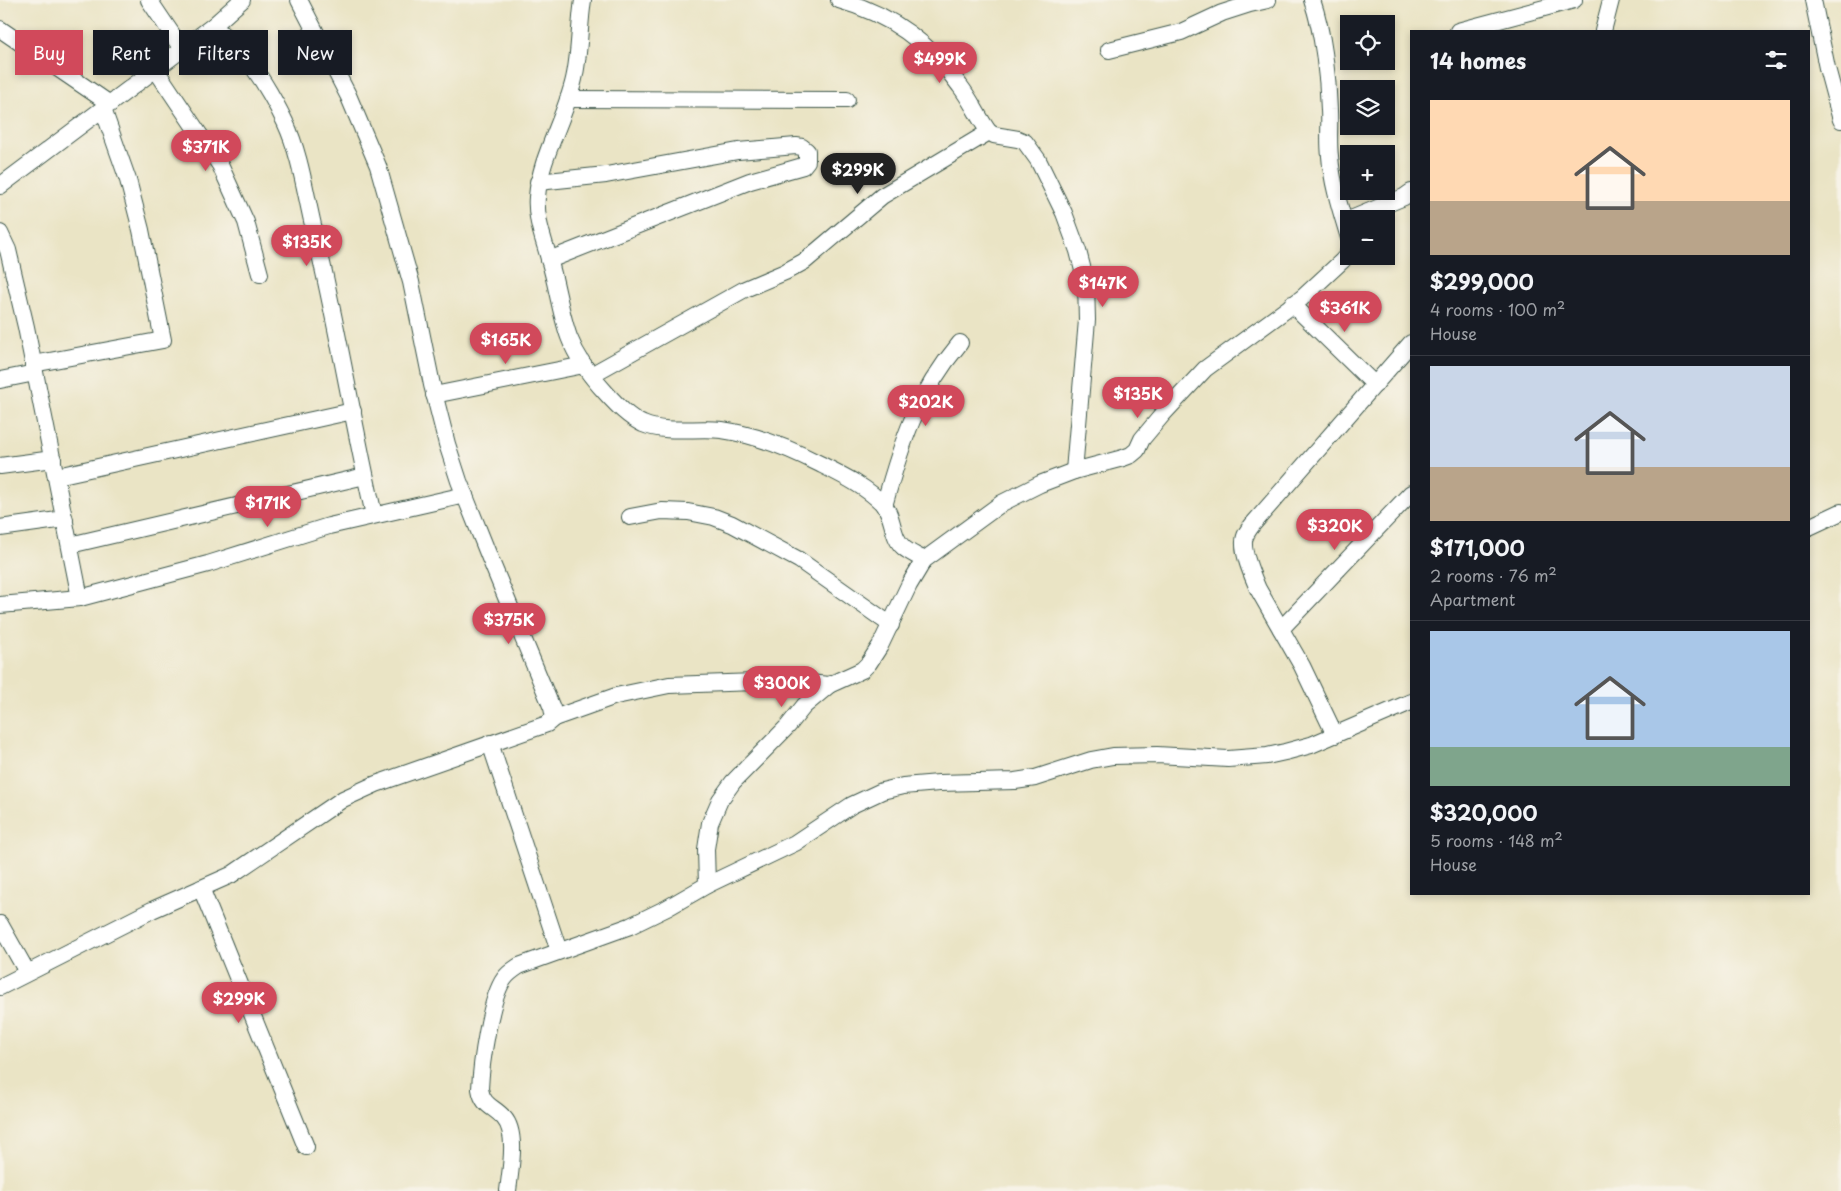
<!DOCTYPE html>
<meta charset="utf-8">
<style>
:root{--surface:#171b24;--page:#242831;--text:#f1f3f6;--muted:#9ea1a6;--line:#363941;--accent:#d1495b}
body{margin:0;font-family:"Playpen Sans",sans-serif;background:var(--page);color:var(--text);height:100vh;display:flex;flex-direction:column;font-size:19px;white-space:nowrap}
*{box-sizing:border-box;margin:0}
p{font-size:16px;color:var(--muted)}
.icon{flex:none;width:28px;height:28px;fill:none;stroke:currentColor;stroke-width:2;stroke-linecap:round;stroke-linejoin:round}
.map{position:relative;flex:1;overflow:hidden}
.side{position:absolute;left:1410px;top:30px;width:400px;height:865px;display:flex;flex-direction:column;background:var(--surface);border-radius:0px;box-shadow:0 2px 8px #0003}
.side>*{flex:none}
.guide{position:absolute;left:15px;top:30px;width:475px;height:45px;display:flex;gap:10px}
.fabs{position:absolute;left:1340px;top:15px;display:grid;gap:10px}
.fabs a{display:grid;place-items:center;width:55px;height:55px;border-radius:0px;background:var(--surface);box-shadow:0 2px 8px #0003;font-size:25px}
.price{position:absolute;translate:-50% -42px;padding:0 11px;border-radius:18px;background:var(--accent);color:#fff;font-size:16px;line-height:32px;filter:drop-shadow(0 1px 2px #0008)}
.price::after{content:'';position:absolute;left:50%;top:30px;width:15px;height:11px;margin-left:-8px;background:inherit;clip-path:polygon(0 0,100% 0,50% 100%)}
.price.active{background:#222;color:#fff}
ul{padding:0;list-style:none}
li{display:grid;align-content:center;gap:10px;height:265px;padding:0 20px}
li+li{border-top:1px solid var(--line)}
li span{display:grid;place-items:center;height:155px;border-radius:0px;color:#555}
li>.icon{margin-inline-start:auto}
span .icon{width:90px;height:90px;fill:#fffc;stroke-width:1}
li b{font-size:21px}
h2{display:flex;justify-content:space-between;align-items:center;height:60px;padding:0 20px;font-size:21px}
.tag{padding:0 18px;border-radius:0px;background:var(--surface);box-shadow:0 2px 8px #0003;font-size:18px;line-height:45px}
.tag.active{background:var(--accent);color:#fff}
.map>svg:first-child{display:block}
.lines{fill:none;stroke-linecap:round;stroke-linejoin:round}
.minor-casing{stroke:#3d564a;stroke-width:18}
.minor{stroke:#fff;stroke-width:16}
</style>
<div class="map">
<svg width="1841" height="1191" viewBox="0 0 1841 1191">
<rect width="100%" height="100%" fill="#f7f3e8"/>
<filter id="ink" filterUnits="userSpaceOnUse"><feTurbulence type="fractalNoise" baseFrequency=".02" numOctaves="2"/><feDisplacementMap in="SourceGraphic" scale="10" xChannelSelector="R" yChannelSelector="G"/><feConvolveMatrix kernelMatrix="1 2 1 2 8 2 1 2 1" color-interpolation-filters="sRGB"/></filter>
<filter id="wash" filterUnits="userSpaceOnUse"><feTurbulence type="fractalNoise" baseFrequency=".0096" numOctaves="4" result="noise"/><feDisplacementMap in="SourceGraphic" scale="20" xChannelSelector="R" yChannelSelector="G"/><feGaussianBlur stdDeviation="1.12" result="paint"/><feColorMatrix in="noise" values="0 0 0 0 0 0 0 0 0 0 0 0 0 0 0 0 0 1.4 0 .05"/><feComposite in="paint" operator="in"/></filter>
<g filter="url(#wash)">
<rect width="100%" height="100%" fill="#eae4c5"/>
</g>
<g filter="url(#ink)">
<g class="lines">
<!-- minor casing -->
<g class="minor-casing">
<g id="minor">
<path d="M149,0L182,49"/>
<path d="M583,0C579,26 580,53 574,79C565,119 540,157 537,197C535,218 544,240 549,259C557,285 560,312 569,337C577,358 591,377 606,393C617,405 628,417 643,424C667,434 697,427 722,430C757,435 789,448 820,464C842,475 867,487 884,505C894,517 891,537 904,548C910,553 918,556 924,560"/>
<path d="M839,0C890,14 930,43 960,86C971,100 978,117 989,132L994,135L1018,139L1025,142L1038,160L1064,213L1078,251L1086,282L1087,320L1074,471"/>
<path d="M1312,0C1323,32 1328,76 1329,110C1330,125 1328,141 1330,156C1332,184 1341,211 1349,238"/>
<path d="M1813,0L1827,68L1841,120"/>
<path d="M213,26C220,33 229,39 236,46C256,68 272,95 285,122C300,154 305,191 313,225C337,321 352,419 374,515"/>
<path d="M0,29L110,104"/>
<path d="M1458,31L1574,0"/>
<path d="M1603,31L1611,0"/>
<path d="M1109,50L1181,32L1222,13L1250,4L1268,0"/>
<path d="M156,70L220,165L246,222L260,274"/>
<path d="M568,99L847,100"/>
<path d="M538,182L606,175L738,151L796,146L802,147L807,151V161L803,166L750,181L549,260"/>
<path d="M0,186L213,26L242,0"/>
<path d="M1351,219L1404,197L1411,192"/>
<path d="M0,233L8,250L26,327L80,598"/>
<path d="M1292,304L1375,385"/>
<path d="M33,364L163,340L141,230L128,180L103,109"/>
<path d="M591,375L745,289L785,272L805,261L882,196L989,132"/>
<path d="M0,380L35,373"/>
<path d="M434,395L584,365"/>
<path d="M0,466L53,459"/>
<path d="M57,476L353,411"/>
<path d="M884,506C902,441 916,396 960,343"/>
<path d="M630,517L662,511L688,512L714,517L732,524L799,560L891,625"/>
<path d="M1809,527L1841,512"/>
<path d="M0,528L65,519"/>
<path d="M70,545L365,476"/>
<path d="M0,605L80,598L208,564L329,526L465,495"/>
<path d="M1281,629L1411,493"/>
<path d="M554,718L616,696L669,685L788,681L829,685"/>
<path d="M1335,735L1302,666L1258,589C1253,577 1243,555 1244,542C1244,535 1249,529 1253,524L1411,343"/>
<path d="M490,743L559,951"/>
<path d="M707,885L706,849L710,823L720,800L733,782L788,726L804,706L829,685L862,670L869,663L880,646L909,585L924,560L1002,503L1040,484L1074,471L1123,458L1131,455L1137,450L1142,439L1163,414L1205,369L1302,298L1342,261L1348,254L1349,249"/>
<path d="M201,888L306,1147"/>
<path d="M0,924L27,972"/>
<path d="M0,987L152,910L231,875L343,799L376,784L547,724L554,718L552,708L491,561L459,481L447,444L432,385L411,282L378,166L348,95L299,0"/>
<path d="M508,1191C510,1172 518,1133 504,1118C494,1106 483,1107 480,1089C481,1065 490,998 504,979C508,973 513,970 519,966L630,926L667,908L707,885L795,843L852,805L882,791L903,786L939,783L1015,781L1035,778L1091,760L1113,756L1157,755L1228,759L1267,756L1285,752L1311,745L1411,702"/>
</g>
</g>
<!-- minor -->
<use href="#minor" class="minor"/>
</g>
</g>
</svg>
<div class="fabs">
<a><svg class="icon" aria-label="locate" viewBox="0 0 24 24"><circle cx="12" cy="12" r="6"/><path d="M12 2v4M12 18v4M2 12h4M18 12h4"/></svg></a>
<a><svg class="icon" aria-label="layers" viewBox="0 0 24 24"><path d="M12 4l9 5-9 5-9-5zM3 14l9 5 9-5"/></svg></a>
<a>+</a>
<a>−</a>
</div>
<b class="price" style="left:940px;top:84px">$499K</b>
<b class="price" style="left:206px;top:172px">$371K</b>
<b class="price active" style="left:858px;top:195px">$299K</b>
<b class="price" style="left:307px;top:267px">$135K</b>
<b class="price" style="left:1103px;top:308px">$147K</b>
<b class="price" style="left:1345px;top:333px">$361K</b>
<b class="price" style="left:506px;top:365px">$165K</b>
<b class="price" style="left:1138px;top:419px">$135K</b>
<b class="price" style="left:926px;top:427px">$202K</b>
<b class="price" style="left:268px;top:528px">$171K</b>
<b class="price" style="left:1335px;top:551px">$320K</b>
<b class="price" style="left:509px;top:645px">$375K</b>
<b class="price" style="left:782px;top:708px">$300K</b>
<b class="price" style="left:239px;top:1024px">$299K</b>
<div class="guide">
<a class="tag active">Buy</a>
<a class="tag">Rent</a>
<a class="tag">Filters</a>
<a class="tag">New</a>
</div>
<section class="side">
<h2>14 homes<svg class="icon" aria-label="filters" viewBox="0 0 24 24"><path d="M4 7h16M4 17h16"/><circle cx="9" cy="7" r="2"/><circle cx="15" cy="17" r="2"/></svg></h2>
<ul>
<li><span style="background:linear-gradient(#ffd9b3 65%,#b9a48a 0)"><svg class="icon" aria-label="home" viewBox="0 0 24 24"><path d="M3 11l9-7 9 7M6 9v11h12V9"/></svg></span><div><b>$299,000</b><p>4 rooms · 100 m²</p><p>House</p></div></li>
<li><span style="background:linear-gradient(#c9d6e8 65%,#b9a48a 0)"><svg class="icon" aria-label="home" viewBox="0 0 24 24"><path d="M3 11l9-7 9 7M6 9v11h12V9"/></svg></span><div><b>$171,000</b><p>2 rooms · 76 m²</p><p>Apartment</p></div></li>
<li><span style="background:linear-gradient(#a9c7e8 75%,#7fa58c 0)"><svg class="icon" aria-label="home" viewBox="0 0 24 24"><path d="M3 11l9-7 9 7M6 9v11h12V9"/></svg></span><div><b>$320,000</b><p>5 rooms · 148 m²</p><p>House</p></div></li>
</ul>
</section>
</div>
